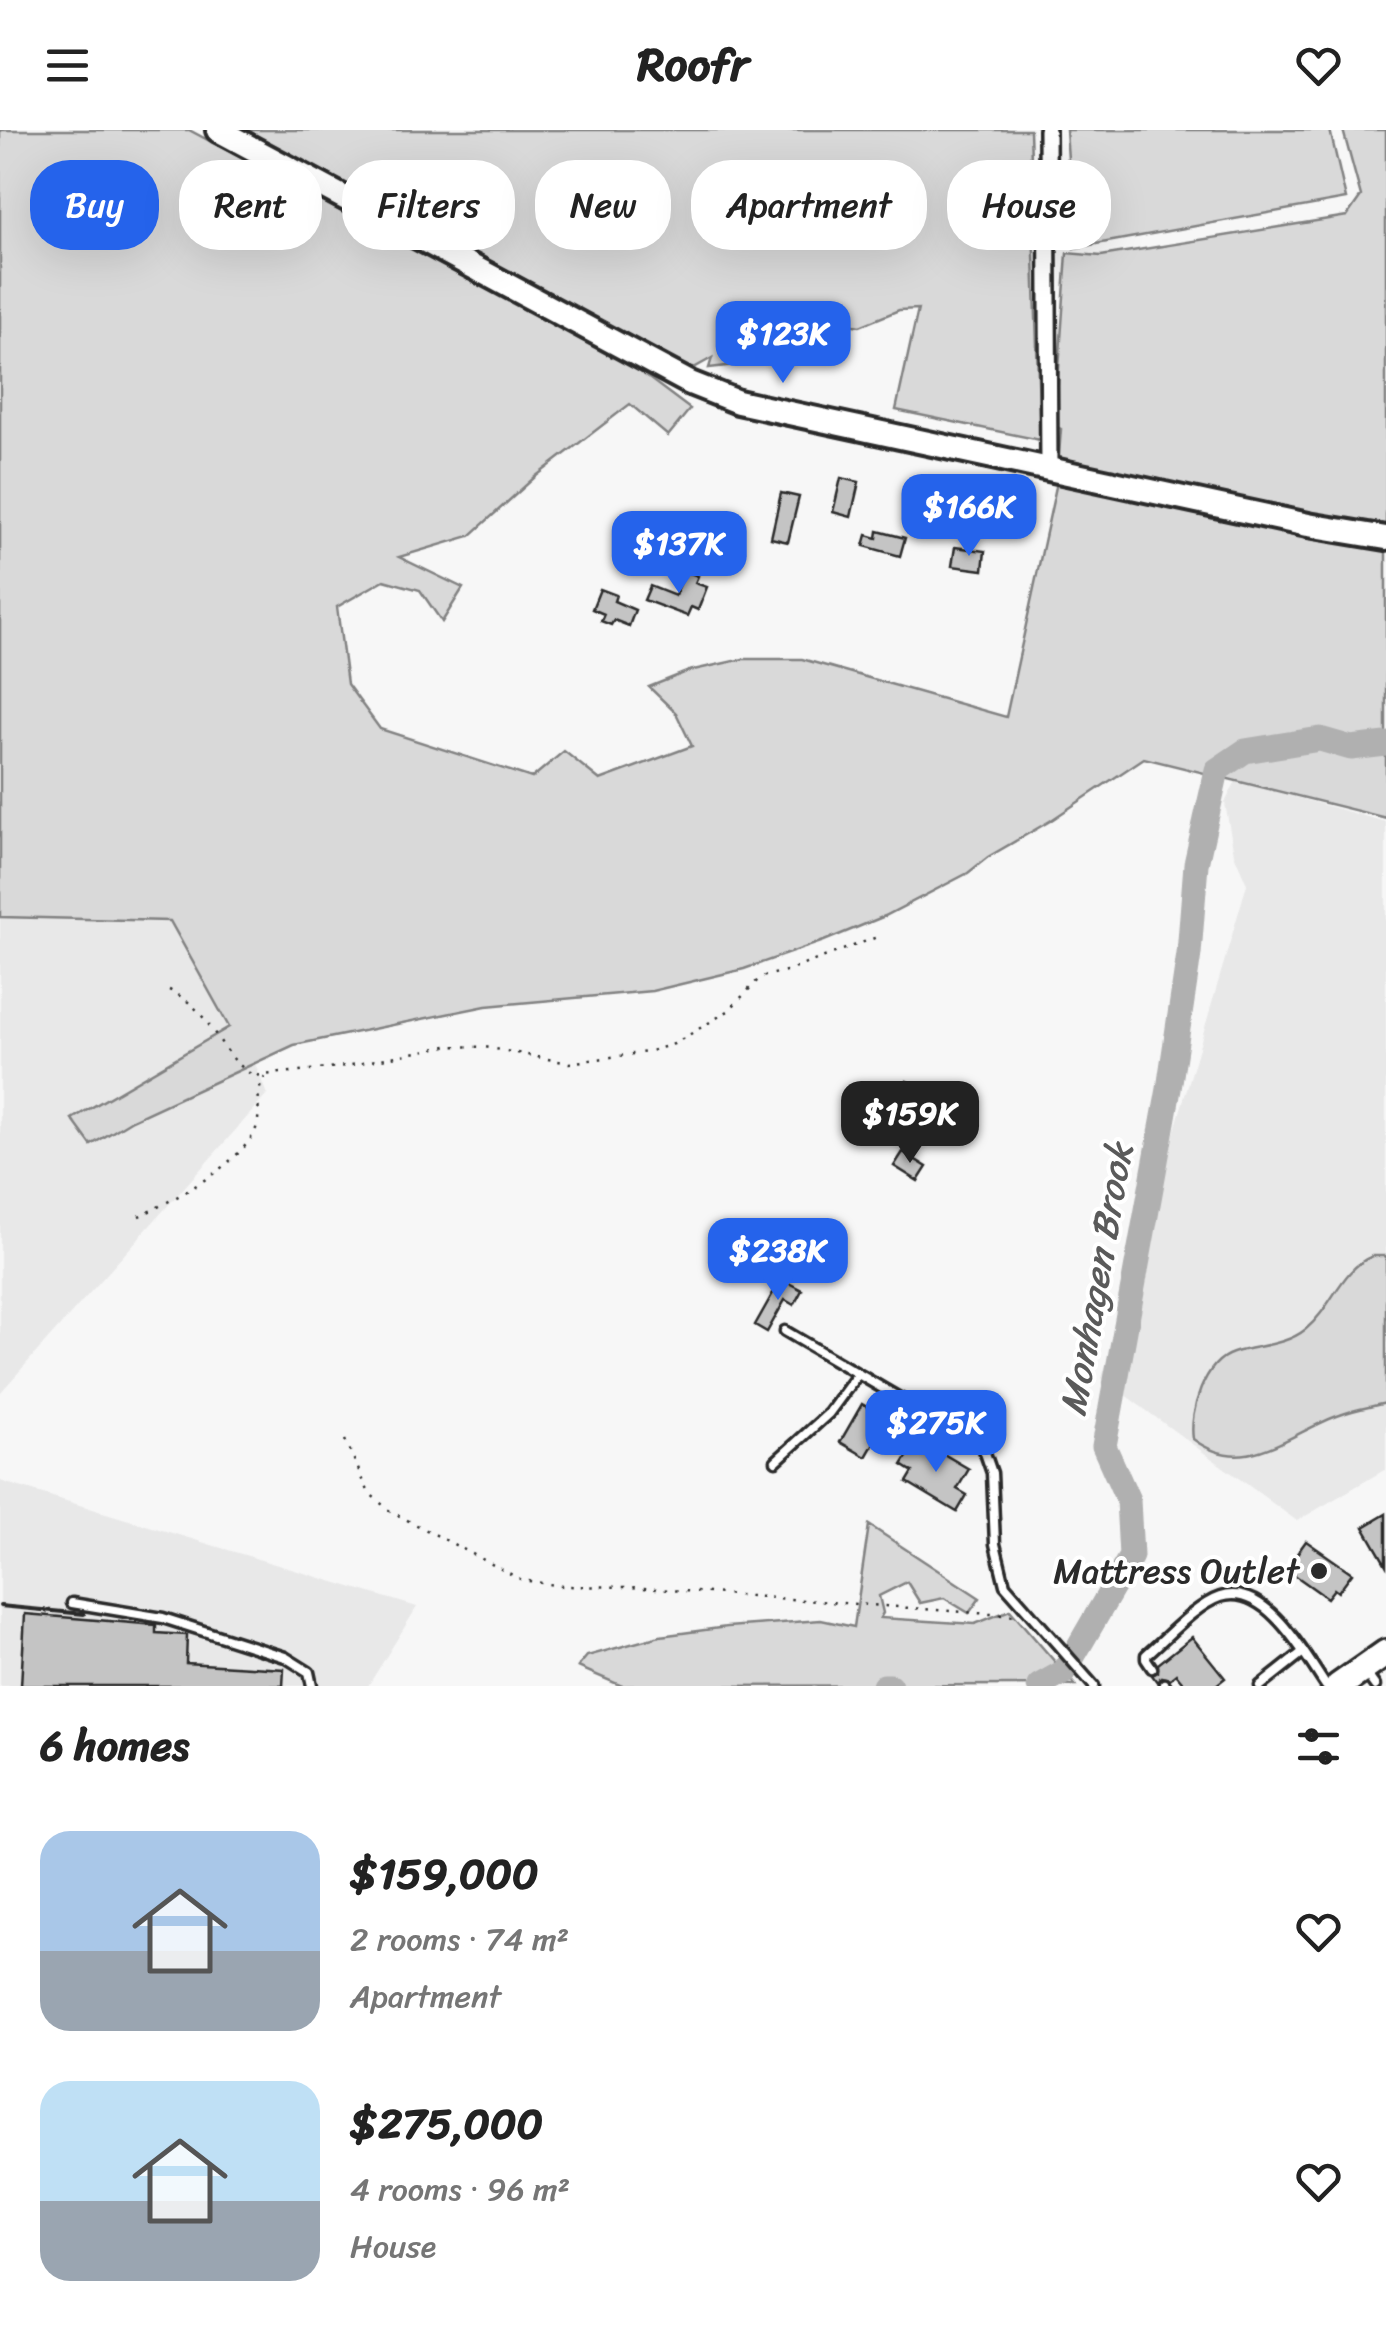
<!DOCTYPE html>
<meta charset="utf-8">
<style>
:root{--surface:#fff;--page:#f6f6f6;--text:#222;--muted:#767676;--accent:#2563eb}
body{margin:0;font-family:Sriracha,sans-serif;background:var(--page);color:var(--text);height:100vh;display:flex;flex-direction:column;font-size:38px;white-space:nowrap}
*{box-sizing:border-box;margin:0}
p{font-size:32px;color:var(--muted)}
.icon{flex:none;width:55px;height:55px;fill:none;stroke:currentColor;stroke-width:2;stroke-linecap:round;stroke-linejoin:round}
.map{position:relative;height:1556px;overflow:hidden}
.sheet{display:flex;flex-direction:column;background:var(--surface);flex:1}
.sheet>*{flex:none}
.hud{position:absolute;left:30px;top:30px;width:1328px;height:90px;display:flex;gap:20px}
.price{position:absolute;translate:-50% -85px;padding:0 22px;border-radius:20px;background:var(--accent);color:#fff;font-size:32px;line-height:65px;filter:drop-shadow(0 2px 5px #0008)}
.price::after{content:'';position:absolute;left:50%;top:60px;width:30px;height:22px;margin-left:-15px;background:inherit;clip-path:polygon(0 0,100% 0,50% 100%)}
.price.active{background:#222;color:#fff}
ul{padding:0;list-style:none}
li{display:flex;align-items:center;gap:30px;height:250px;padding:0 40px}
li span{display:grid;place-items:center;flex:none;width:280px;height:200px;border-radius:30px;color:#555}
li>.icon{margin-inline-start:auto}
span .icon{width:120px;height:120px;fill:#fffc;stroke-width:1}
li b{font-size:42px}
h2{display:flex;justify-content:space-between;align-items:center;height:120px;padding:0 40px;font-size:42px}
.pill{padding:0 35px;border-radius:40px;background:var(--surface);box-shadow:0 10px 40px #0002;font-size:35px;line-height:90px}
.pill.active{background:var(--accent);color:#fff}
header{display:flex;justify-content:space-between;align-items:center;height:130px;padding:0 40px;background:var(--surface);font-size:45px;font-weight:800}
.map>svg:first-child{display:block}
.built{fill:#e8e8e8}
.green{fill:#d9d9d9;stroke:#828282;stroke-width:2.5}
.lines{fill:none;stroke-linecap:round;stroke-linejoin:round}
.river{stroke:#b0b0b0;stroke-width:25}
.building{fill:#c4c4c4;stroke:#2b2b2b;stroke-width:2.5}
.lane-casing{stroke:#2b2b2b;stroke-width:15}
.street-casing{stroke:#2b2b2b;stroke-width:22}
.secondary-casing{stroke:#2b2b2b;stroke-width:30}
.primary-casing{stroke:#2b2b2b;stroke-width:32}
.path{stroke:#2b2b2b;stroke-width:2.5;stroke-dasharray:2.5 8;stroke-linecap:butt}
.lane{stroke:#fff;stroke-width:8}
.street{stroke:#fff;stroke-width:15}
.secondary{stroke:#fff;stroke-width:22}
.primary{stroke:#fff;stroke-width:25}
.rail{stroke:#2b2b2b;stroke-width:4}
.poi-dot{fill:#2b2b2b;stroke:#fff;stroke-width:4}
.labels{text-anchor:middle;stroke-width:8;stroke-linejoin:round;paint-order:stroke}
.poi-label{font-size:35px;fill:#2b2b2b;stroke:#fff;text-anchor:end}
.water-label{font-size:38px;font-style:italic;fill:#5a5a5a;stroke:#fff}
</style>
<header><svg class="icon" aria-label="menu" viewBox="0 0 24 24"><path d="M4 6h16M4 12h16M4 18h16"/></svg>Roofr<svg class="icon" aria-label="heart" viewBox="0 0 24 24"><path d="M12 20l-8-8c-3-5 5-10 8-4 3-6 11-1 8 4z"/></svg></header>
<div class="map">
<svg width="1386" height="1556" viewBox="0 0 1386 1556">
<rect width="100%" height="100%" fill="#f7f7f7"/>
<filter id="ink" filterUnits="userSpaceOnUse"><feTurbulence type="fractalNoise" baseFrequency=".01" numOctaves="2"/><feDisplacementMap in="SourceGraphic" scale="20" xChannelSelector="R" yChannelSelector="G"/><feConvolveMatrix kernelMatrix="1 2 1 2 8 2 1 2 1" color-interpolation-filters="sRGB"/></filter>
<g filter="url(#ink)">
<!-- built -->
<g class="built">
<path d="M1236,651L1386,692V1339L1297,1391L1102,1248L1247,754L1234,724L1225,673Z"/>
<path d="M0,787L193,792L245,907L267,965L0,1263Z"/>
<path d="M0,1351L417,1477L368,1556H0Z"/>
</g>
<!-- green -->
<g class="green">
<path d="M0,0H189L634,237L690,279L668,306L630,274L535,347L470,406L399,427L463,458L442,492L420,460L384,450L337,477L347,554L380,599L532,648L564,621L600,650L692,616L676,583L649,557L689,541L743,529H802L1006,587L1057,352L1061,299L1055,296L1067,123L1101,126L1347,86L1361,66L1343,0H1386V688L1144,628L1050,691L988,727L968,743L885,786L824,811L744,839L652,861L486,876L294,915L132,990L91,1015L72,989L229,897L170,791L0,787Z"/>
<path d="M246,0H1030L1040,310L896,280L918,179L899,180L860,196L817,189L787,193L778,220L744,234L709,238L712,228L692,239Z"/>
<path d="M1066,0H1330L1346,69L1074,118Z"/>
<path d="M1373,1126H1386V1273C1371,1277 1354,1279 1340,1285C1290,1302 1246,1349 1193,1309C1189,1282 1204,1232 1233,1223C1258,1215 1285,1216 1306,1199C1332,1178 1341,1138 1373,1126Z"/>
<path d="M869,1395L980,1468L969,1483L944,1468L920,1473L907,1452L879,1466L883,1483L880,1488L975,1494L1010,1480L1075,1555L622,1556L578,1537L587,1526L660,1506L727,1497L821,1490L854,1497Z"/>
</g>
<g class="lines">
<!-- river -->
<g class="river">
<path d="M884,1556H890"/>
<path d="M1039,1556L1064,1542L1131,1426L1128,1370L1104,1316L1169,959L1189,824L1196,734L1217,640L1245,621L1320,609L1351,618L1386,614"/>
</g>
</g>
<!-- building -->
<g class="building">
<path d="M841,348L859,352L851,387L833,382Z"/>
<path d="M781,363L799,367L788,412L771,408Z"/>
<path d="M878,401L905,408L900,426L864,416L867,405L877,408Z"/>
<path d="M661,416L688,427L684,438L657,427Z"/>
<path d="M955,417L985,421L983,440L952,436Z"/>
<path d="M685,441L698,446L695,453L707,457L698,480L691,477L687,486L644,470L650,456L675,466Z"/>
<path d="M600,459L616,465L614,471L635,480L629,496L614,490L611,495L601,491L604,484L592,479Z"/>
<path d="M907,951L929,963L918,982L896,970Z"/>
<path d="M903,1022L927,1037L918,1051L894,1036Z"/>
<path d="M781,1149L802,1160L794,1175L785,1170L767,1202L755,1195Z"/>
<path d="M862,1274L888,1289L866,1327L840,1312Z"/>
<path d="M918,1309L969,1339L957,1359L967,1365L957,1382L907,1352L913,1342L902,1335Z"/>
<path d="M1386,1384V1435L1364,1397Z"/>
<path d="M1306,1411L1352,1443L1338,1462L1334,1459L1327,1468L1286,1439Z"/>
<path d="M25,1484L156,1495V1503L187,1505L186,1533L284,1539L283,1556H21Z"/>
<path d="M1192,1507L1225,1548L1215,1556H1186L1176,1544L1170,1549L1161,1547L1157,1552L1152,1545L1158,1542V1534Z"/>
</g>
<g class="lines">
<!-- lane casing -->
<g class="lane-casing">
<g id="lane">
<path d="M785,1201L983,1317L992,1343L995,1414L1005,1455L1094,1556"/>
<path d="M776,1331L829,1283L857,1245"/>
<path d="M72,1473L163,1488L285,1527L309,1542L312,1556"/>
<path d="M1152,1538L1146,1529V1525C1166,1508 1196,1475 1220,1467C1266,1452 1305,1525 1326,1556"/>
<path d="M1365,1542L1375,1556"/>
<path d="M1164,1554L1166,1556"/>
<path d="M1260,1556L1303,1522"/>
</g>
</g>
<!-- street casing -->
<g class="street-casing">
<path id="street" d="M1047,0L1049,337"/>
</g>
<!-- secondary casing -->
<g class="secondary-casing">
<path id="secondary" d="M218,0L690,253L738,272L1308,395L1386,408"/>
</g>
<!-- primary casing -->
<g class="primary-casing">
<path id="primary" d="M1339,1556L1386,1523"/>
</g>
<!-- path -->
<g class="path">
<path d="M169,860C214,881 215,922 254,946L346,936L447,916L485,917L569,933L647,922L674,914L728,881L761,847L790,840L877,807"/>
<path d="M139,1086C171,1072 240,1034 255,1001C263,984 253,964 265,947"/>
<path d="M345,1310L369,1363L390,1381L522,1450L562,1456L630,1457L1017,1486"/>
</g>
<!-- lane -->
<use href="#lane" class="lane"/>
<!-- street -->
<use href="#street" class="street"/>
<!-- secondary -->
<use href="#secondary" class="secondary"/>
<!-- primary -->
<use href="#primary" class="primary"/>
<!-- rail -->
<path class="rail" d="M0,1476L84,1484"/>
</g>
</g>
<!-- markers -->
<circle class="poi-dot" cx="1319" cy="1441" r="10"/>
<g class="labels">
<!-- poi labels -->
<g class="poi-label">
<text x="1299" y="1453">Mattress Outlet</text>
</g>
<!-- water labels -->
<g class="water-label">
<text transform="translate(1096 1149) rotate(-80)" y="13">Monhagen Brook</text>
</g>
</g>
</svg>
<b class="price" style="left:783px;top:256px">$123K</b>
<b class="price" style="left:969px;top:429px">$166K</b>
<b class="price" style="left:679px;top:466px">$137K</b>
<b class="price active" style="left:910px;top:1036px">$159K</b>
<b class="price" style="left:778px;top:1173px">$238K</b>
<b class="price" style="left:936px;top:1345px">$275K</b>
<div class="hud">
<a class="pill active">Buy</a>
<a class="pill">Rent</a>
<a class="pill">Filters</a>
<a class="pill">New</a>
<a class="pill">Apartment</a>
<a class="pill">House</a>
</div>
</div>
<section class="sheet">
<h2>6 homes<svg class="icon" aria-label="filters" viewBox="0 0 24 24"><path d="M4 7h16M4 17h16"/><circle cx="9" cy="7" r="2"/><circle cx="15" cy="17" r="2"/></svg></h2>
<ul>
<li><span style="background:linear-gradient(#a9c7e8 60%,#9aa5b1 0)"><svg class="icon" aria-label="home" viewBox="0 0 24 24"><path d="M3 11l9-7 9 7M6 9v11h12V9"/></svg></span><div><b>$159,000</b><p>2 rooms · 74 m²</p><p>Apartment</p></div><svg class="icon" aria-label="heart" viewBox="0 0 24 24"><path d="M12 20l-8-8c-3-5 5-10 8-4 3-6 11-1 8 4z"/></svg></li>
<li><span style="background:linear-gradient(#bfe0f5 60%,#9aa5b1 0)"><svg class="icon" aria-label="home" viewBox="0 0 24 24"><path d="M3 11l9-7 9 7M6 9v11h12V9"/></svg></span><div><b>$275,000</b><p>4 rooms · 96 m²</p><p>House</p></div><svg class="icon" aria-label="heart" viewBox="0 0 24 24"><path d="M12 20l-8-8c-3-5 5-10 8-4 3-6 11-1 8 4z"/></svg></li>
</ul>
</section>
